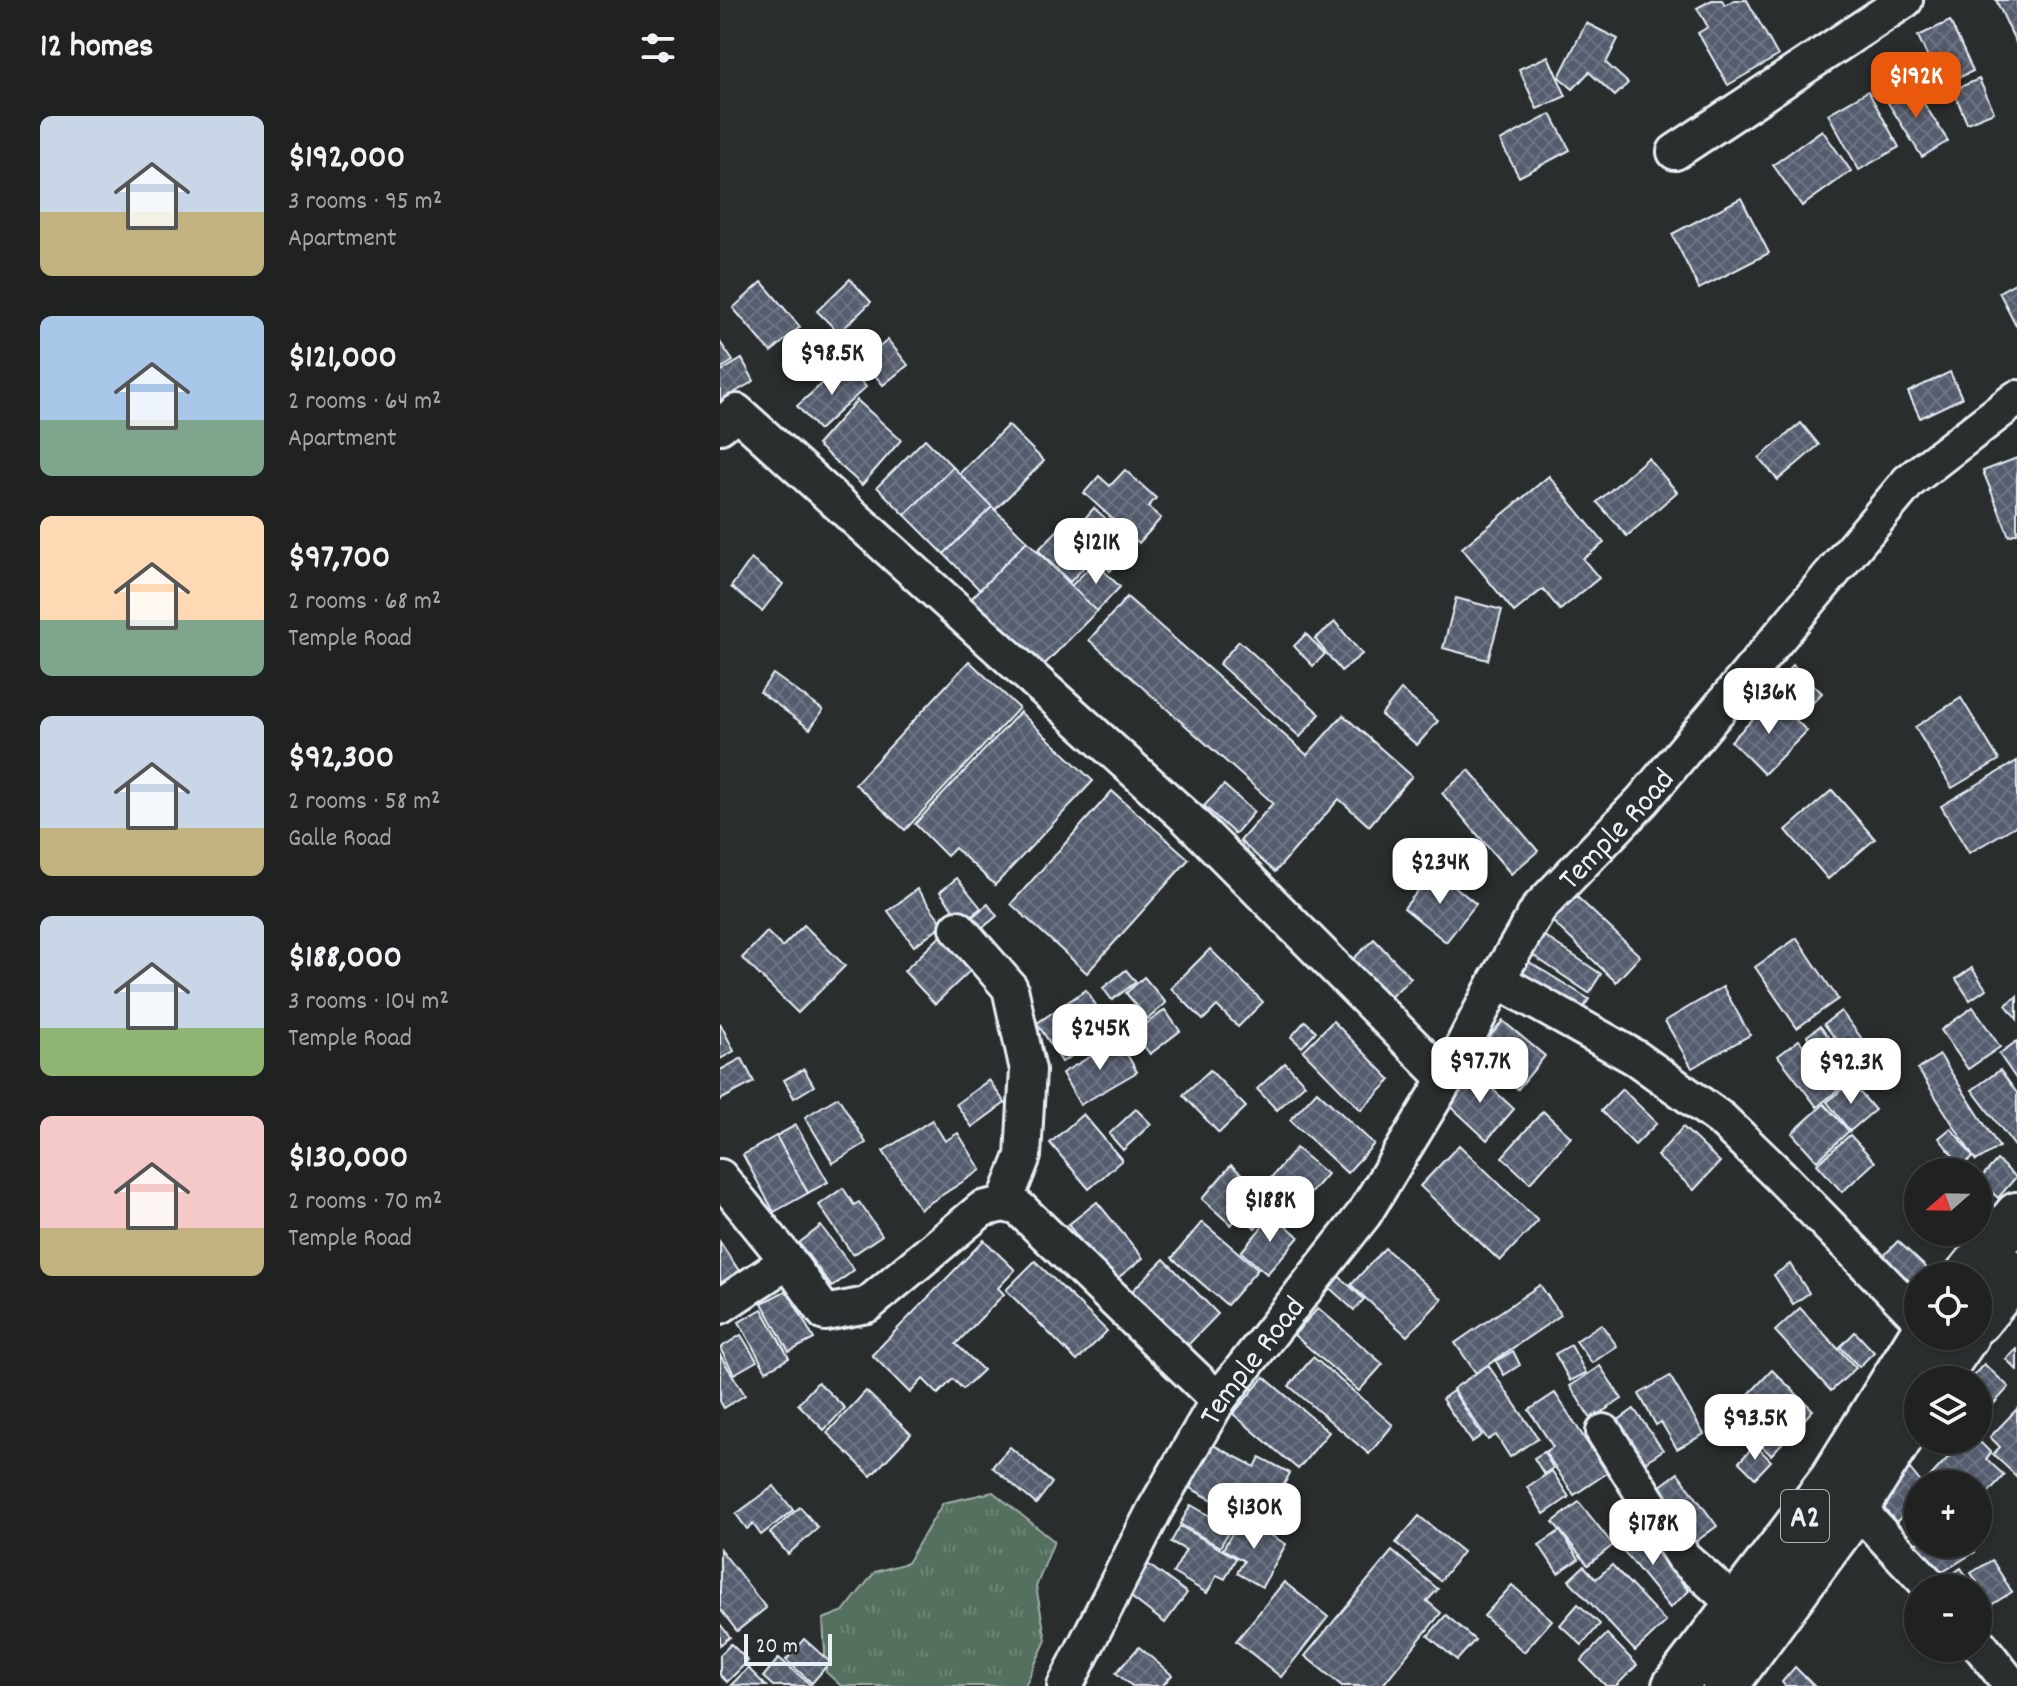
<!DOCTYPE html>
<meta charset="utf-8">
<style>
:root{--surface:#202222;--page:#282a2a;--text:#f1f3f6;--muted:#a2a4a5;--line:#3d3f40;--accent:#ea580c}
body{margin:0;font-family:Dekko,sans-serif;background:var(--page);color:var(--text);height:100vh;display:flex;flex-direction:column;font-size:30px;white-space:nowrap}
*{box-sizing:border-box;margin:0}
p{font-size:26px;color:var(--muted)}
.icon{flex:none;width:44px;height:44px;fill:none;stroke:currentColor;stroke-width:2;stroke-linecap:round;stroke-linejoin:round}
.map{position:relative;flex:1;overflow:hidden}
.details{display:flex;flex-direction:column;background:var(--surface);width:720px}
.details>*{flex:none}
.needle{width:52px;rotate:250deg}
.controls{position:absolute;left:1184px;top:1158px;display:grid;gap:16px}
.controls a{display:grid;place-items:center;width:88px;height:88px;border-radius:50%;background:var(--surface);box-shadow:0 2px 6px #0004,0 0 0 2px var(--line);font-size:40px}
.scale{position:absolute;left:24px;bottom:20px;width:88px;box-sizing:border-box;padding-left:8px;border:4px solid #e8f1f8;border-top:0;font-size:22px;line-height:28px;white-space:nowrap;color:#e8f1f8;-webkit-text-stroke:6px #2a2d2e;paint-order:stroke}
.price{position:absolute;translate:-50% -68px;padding:0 18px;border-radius:16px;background:#fff;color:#222;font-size:26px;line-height:52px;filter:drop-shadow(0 2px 4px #0008)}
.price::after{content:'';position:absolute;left:50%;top:48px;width:24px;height:18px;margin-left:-12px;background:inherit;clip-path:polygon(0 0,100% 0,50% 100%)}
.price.selected{background:var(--accent);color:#fff}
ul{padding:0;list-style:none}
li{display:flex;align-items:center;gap:24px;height:200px;padding:0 40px}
li span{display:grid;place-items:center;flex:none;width:224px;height:160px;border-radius:12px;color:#555}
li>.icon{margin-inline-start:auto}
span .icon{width:96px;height:96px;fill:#fffc;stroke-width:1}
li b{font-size:34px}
h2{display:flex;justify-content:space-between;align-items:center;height:96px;padding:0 40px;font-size:34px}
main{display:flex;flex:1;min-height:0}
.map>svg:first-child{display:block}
.grass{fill:url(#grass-tufts);stroke:#9fb0ab;stroke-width:2}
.building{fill:url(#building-cross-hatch);stroke:#e8f1f8;stroke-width:2}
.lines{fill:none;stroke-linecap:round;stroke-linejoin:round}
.minor-casing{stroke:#e8f1f8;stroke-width:40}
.trunk-casing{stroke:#e8f1f8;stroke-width:50}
.minor{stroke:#2a2d2e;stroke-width:34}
.trunk{stroke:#2a2d2e;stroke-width:44}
.labels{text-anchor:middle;stroke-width:7;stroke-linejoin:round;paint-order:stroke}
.shield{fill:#2a2d2e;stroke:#afb6bb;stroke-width:2}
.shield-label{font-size:30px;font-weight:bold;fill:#e8f1f8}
.street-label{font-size:32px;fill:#e8f1f8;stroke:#2a2d2e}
</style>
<main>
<section class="details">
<h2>12 homes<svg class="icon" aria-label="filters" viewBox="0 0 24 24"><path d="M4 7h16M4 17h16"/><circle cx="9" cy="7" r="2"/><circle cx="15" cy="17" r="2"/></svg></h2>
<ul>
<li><span style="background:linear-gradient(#c9d6e8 60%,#c2b280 0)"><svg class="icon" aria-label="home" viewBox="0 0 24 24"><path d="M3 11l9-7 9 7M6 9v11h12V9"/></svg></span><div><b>$192,000</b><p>3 rooms · 95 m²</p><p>Apartment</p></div></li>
<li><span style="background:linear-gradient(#a9c7e8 65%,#7fa58c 0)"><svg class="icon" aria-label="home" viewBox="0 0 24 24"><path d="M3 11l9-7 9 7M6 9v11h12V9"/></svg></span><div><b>$121,000</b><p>2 rooms · 64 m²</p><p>Apartment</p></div></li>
<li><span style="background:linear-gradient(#ffd9b3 65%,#7fa58c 0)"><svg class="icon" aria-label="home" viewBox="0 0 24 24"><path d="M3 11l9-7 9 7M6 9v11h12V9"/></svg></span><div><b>$97,700</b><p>2 rooms · 68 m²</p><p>Temple Road</p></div></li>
<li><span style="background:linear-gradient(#c9d6e8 70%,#c2b280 0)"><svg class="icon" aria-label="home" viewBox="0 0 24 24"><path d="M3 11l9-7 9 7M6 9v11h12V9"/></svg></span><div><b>$92,300</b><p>2 rooms · 58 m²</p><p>Galle Road</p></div></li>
<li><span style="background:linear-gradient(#c9d6e8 70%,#8fb573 0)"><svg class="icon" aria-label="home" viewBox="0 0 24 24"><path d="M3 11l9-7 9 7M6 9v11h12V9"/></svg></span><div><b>$188,000</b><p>3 rooms · 104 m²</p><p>Temple Road</p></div></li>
<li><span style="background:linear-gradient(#f6c9c9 70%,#c2b280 0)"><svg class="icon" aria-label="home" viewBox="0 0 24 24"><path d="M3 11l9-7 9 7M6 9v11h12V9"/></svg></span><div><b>$130,000</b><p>2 rooms · 70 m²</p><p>Temple Road</p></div></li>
</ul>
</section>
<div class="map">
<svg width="1297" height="1686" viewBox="0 0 1297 1686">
<defs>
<pattern id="grass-tufts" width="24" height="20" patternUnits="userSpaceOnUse" patternTransform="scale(2)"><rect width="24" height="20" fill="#56705e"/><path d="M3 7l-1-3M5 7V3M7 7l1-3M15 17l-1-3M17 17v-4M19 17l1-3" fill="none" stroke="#6e8576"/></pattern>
<pattern id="building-cross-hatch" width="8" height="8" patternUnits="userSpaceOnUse" patternTransform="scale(2)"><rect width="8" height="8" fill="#545c6d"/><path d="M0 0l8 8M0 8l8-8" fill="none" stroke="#6d7483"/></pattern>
</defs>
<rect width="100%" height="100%" fill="#2a2d2e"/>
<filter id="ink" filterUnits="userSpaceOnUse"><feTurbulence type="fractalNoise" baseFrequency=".0125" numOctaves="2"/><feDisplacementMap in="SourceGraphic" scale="16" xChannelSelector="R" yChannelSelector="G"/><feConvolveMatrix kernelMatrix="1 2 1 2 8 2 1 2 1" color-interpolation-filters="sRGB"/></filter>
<g filter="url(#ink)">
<!-- grass -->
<path class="grass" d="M273,1492L334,1541L316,1587L326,1640L305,1686H121L106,1672L103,1619L124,1611L155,1572L187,1563L223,1503Z"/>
<!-- building -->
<g class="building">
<path d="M992,0H1002L1005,5L1014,0H1027L1058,56L1008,85L978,33L988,27L977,8Z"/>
<path d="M1276,0H1297V45Z"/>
<path d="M1230,21L1253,71L1221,86L1198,36Z"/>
<path d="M866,23L898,39L886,63L908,83L895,96L869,72L853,89L839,77Z"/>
<path d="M828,56L846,96L817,109L799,69Z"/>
<path d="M1259,79L1274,112L1247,123L1233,90Z"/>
<path d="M1190,82L1228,141L1202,157L1165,98Z"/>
<path d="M1148,91L1179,147L1139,170L1108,114Z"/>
<path d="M831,114L850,150L799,177L780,141Z"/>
<path d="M1102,130L1131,171L1082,206L1053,165Z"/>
<path d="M1021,198L1049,253L979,289L952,234Z"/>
<path d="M130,279L151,302L119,333L97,311Z"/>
<path d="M42,282L80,327L51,352L13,308Z"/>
<path d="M1297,282V327L1279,292Z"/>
<path d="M168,340L188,365L163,385L143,361Z"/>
<path d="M0,342L13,361L0,369Z"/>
<path d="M22,359L34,381L0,401V372Z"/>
<path d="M125,363L146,387L99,430L77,406Z"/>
<path d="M1230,372L1242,398L1200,418L1188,392Z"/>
<path d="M137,400L181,440L142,485L97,445Z"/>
<path d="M1081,423L1099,445L1058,480L1039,458Z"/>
<path d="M288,425L324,461L275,510L239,474Z"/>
<path d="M205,439L233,467L185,515L157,487Z"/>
<path d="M928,458L957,492L907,536L877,502Z"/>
<path d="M1297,458V533L1289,536L1263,471Z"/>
<path d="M233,467L272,507L224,554L185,515Z"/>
<path d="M405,470L436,498L428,507L441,518L419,543L364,493L379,476L390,486Z"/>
<path d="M829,476L884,543L863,559L879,578L840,610L823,589L794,612L742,548Z"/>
<path d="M272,507L307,541L260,590L224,554Z"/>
<path d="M374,508L415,545L390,571L350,535Z"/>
<path d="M339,529L371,560L350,582L318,550Z"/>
<path d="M307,541L377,611L317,672L248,602Z"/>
<path d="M31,559L63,584L42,611L11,587Z"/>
<path d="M375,562L400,587L377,611L351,586Z"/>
<path d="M407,597L587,755L623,715L692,776L649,826L619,799L555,872L520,841L553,803L369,640Z"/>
<path d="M736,598L782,610L768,660L723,648Z"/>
<path d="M615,622L642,654L621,671L595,639Z"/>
<path d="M586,634L605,654L593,666L574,646Z"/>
<path d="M519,641L600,714L580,737L499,664Z"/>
<path d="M249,661L299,708L185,830L135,784Z"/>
<path d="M1073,665L1102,693L1084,712L1055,684Z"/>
<path d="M53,674L103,710L90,729L40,692Z"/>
<path d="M681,690L718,721L697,745L661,715Z"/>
<path d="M1054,698L1087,731L1044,774L1011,741Z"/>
<path d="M1241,698L1279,760L1232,788L1195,727Z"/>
<path d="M300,712L373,781L275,885L235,848L227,856L195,824Z"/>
<path d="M1297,761V825L1249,853L1221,806Z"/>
<path d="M749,770L818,851L791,874L722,793Z"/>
<path d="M504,785L534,812L515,834L484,806Z"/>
<path d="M1112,790L1155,839L1108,879L1066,830Z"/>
<path d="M392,791L469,859L367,973L291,904Z"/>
<path d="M715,870L756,904L726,942L684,908Z"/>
<path d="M237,878L261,908L243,922L220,892Z"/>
<path d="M197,889L223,924L194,946L168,911Z"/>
<path d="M855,895L920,956L896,982L831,920Z"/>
<path d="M268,904L277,916L261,929L252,917Z"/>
<path d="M84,925L125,966L78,1013L22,958L47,932L62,947Z"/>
<path d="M227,930L258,963L215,1004L184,971Z"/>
<path d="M823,935L881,974L869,993L811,954Z"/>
<path d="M1077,938L1118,999L1077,1028L1035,967Z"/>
<path d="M654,939L691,978L667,1000L630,962Z"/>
<path d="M490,949L543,1002L518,1027L497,1006L483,1020L451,988Z"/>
<path d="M806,960L869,999L859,1015L796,977Z"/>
<path d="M1252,968L1266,989L1250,1000L1236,979Z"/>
<path d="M406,970L416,982L392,1000L383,988Z"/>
<path d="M424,977L446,1003L428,1019L406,993Z"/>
<path d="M1003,987L1030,1035L972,1068L945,1021Z"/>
<path d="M366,990L392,1030L342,1062L317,1023Z"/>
<path d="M1297,996V1019L1286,1005Z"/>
<path d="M1253,1007L1280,1047L1248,1069L1221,1030Z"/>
<path d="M445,1010L460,1031L430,1054L414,1033Z"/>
<path d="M1121,1011L1152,1052L1136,1065L1104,1024Z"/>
<path d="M585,1021L596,1031L582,1047L571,1037Z"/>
<path d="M613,1021L671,1080L641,1110L583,1051Z"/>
<path d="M783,1021L825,1056L798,1089L756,1053Z"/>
<path d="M0,1023L14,1051L0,1059Z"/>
<path d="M1100,1026L1115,1045L1102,1056L1087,1036Z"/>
<path d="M399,1040L417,1072L360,1105L342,1073Z"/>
<path d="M1079,1040L1118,1090L1097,1107L1058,1056Z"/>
<path d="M1297,1041V1080L1279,1054Z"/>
<path d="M1220,1055L1279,1147L1256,1161L1198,1069Z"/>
<path d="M22,1058L34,1082L0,1100V1070Z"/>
<path d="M565,1063L585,1084L557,1110L537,1089Z"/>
<path d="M84,1069L94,1086L74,1098L64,1080Z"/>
<path d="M490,1070L526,1107L499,1133L463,1095Z"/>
<path d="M1280,1070L1297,1093V1149L1252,1090Z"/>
<path d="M753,1071L794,1109L767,1140L725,1101Z"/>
<path d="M269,1080L285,1103L252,1127L236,1104Z"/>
<path d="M1131,1082L1155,1110L1130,1131L1107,1102Z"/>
<path d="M902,1089L937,1123L915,1145L881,1111Z"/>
<path d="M597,1091L654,1144L627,1173L570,1120Z"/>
<path d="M118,1097L146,1143L113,1163L85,1117Z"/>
<path d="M1104,1104L1129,1131L1097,1161L1072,1133Z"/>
<path d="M416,1109L431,1124L403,1150L389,1134Z"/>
<path d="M823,1111L851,1137L810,1183L782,1157Z"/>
<path d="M363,1114L402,1160L369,1189L330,1143Z"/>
<path d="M212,1120L225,1141L238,1133L261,1170L200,1209L163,1151Z"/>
<path d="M76,1125L108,1182L88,1193L56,1136Z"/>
<path d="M963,1127L1000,1162L974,1190L937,1156Z"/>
<path d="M1231,1128L1253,1157L1241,1166L1219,1138Z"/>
<path d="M1130,1135L1155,1162L1122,1192L1097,1164Z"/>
<path d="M56,1136L88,1193L54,1212L23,1155Z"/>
<path d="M739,1145L818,1221L780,1261L700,1186Z"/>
<path d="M576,1148L607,1174L580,1205L550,1179Z"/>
<path d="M1277,1160L1296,1177L1278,1198L1259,1180Z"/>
<path d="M511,1165L541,1190L511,1225L482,1199Z"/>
<path d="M123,1188L134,1205L139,1202L162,1235L133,1255L99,1205Z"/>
<path d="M549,1191L561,1203L535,1228L523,1216Z"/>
<path d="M377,1202L423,1258L394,1281L348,1225Z"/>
<path d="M553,1214L579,1237L547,1274L521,1252Z"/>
<path d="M482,1222L538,1269L507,1305L452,1258Z"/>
<path d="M101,1226L134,1270L112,1287L79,1243Z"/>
<path d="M264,1240L295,1270L278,1288L284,1294L236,1344L263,1370L243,1389L233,1379L218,1394L203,1379L190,1393L152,1355Z"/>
<path d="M1178,1241L1215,1276H1198V1299L1155,1265Z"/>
<path d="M0,1242L25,1280L0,1287Z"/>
<path d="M665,1248L722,1299L687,1336L631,1285Z"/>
<path d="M444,1259L498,1314L463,1350L408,1295Z"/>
<path d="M315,1261L387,1331L357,1361L286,1290Z"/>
<path d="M1070,1264L1089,1293L1073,1304L1054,1275Z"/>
<path d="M613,1271L644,1299L634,1310L603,1282Z"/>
<path d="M820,1285L841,1315L756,1373L735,1343Z"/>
<path d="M67,1290L94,1339L69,1352L42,1303Z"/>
<path d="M598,1308L663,1364L639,1391L574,1335Z"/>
<path d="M1080,1308L1136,1368L1111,1391L1055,1331Z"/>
<path d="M42,1309L69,1358L46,1371L19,1322Z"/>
<path d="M881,1324L897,1346L872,1363L856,1341Z"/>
<path d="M1135,1332L1154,1352L1139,1367L1120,1347Z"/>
<path d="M21,1335L37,1361L14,1374L0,1348Z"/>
<path d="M851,1345L866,1373L850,1381L835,1354Z"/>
<path d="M1297,1349V1370L1286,1359Z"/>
<path d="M793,1351L800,1365L784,1375L776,1361Z"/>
<path d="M0,1355L25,1395L4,1408L0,1401Z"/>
<path d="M593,1357L673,1425L649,1454L569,1386Z"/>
<path d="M1264,1364L1289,1387L1258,1421V1380H1249Z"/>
<path d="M768,1365L818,1438L790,1457L776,1435L768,1440L733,1389Z"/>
<path d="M880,1366L902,1399L871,1419L850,1386Z"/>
<path d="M1052,1370L1093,1410L1051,1455L1009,1415Z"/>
<path d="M950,1376L984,1434L957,1449L941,1422L936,1425L919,1394Z"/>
<path d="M544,1377L609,1432L578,1469L513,1414Z"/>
<path d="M98,1382L125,1408L104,1430L78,1404Z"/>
<path d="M146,1391L191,1434L151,1476L107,1433Z"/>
<path d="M733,1391L762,1435L752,1442L722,1399Z"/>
<path d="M835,1393L887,1473L854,1495L825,1452L833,1447L809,1410Z"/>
<path d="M914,1409L943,1450L925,1462L897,1421Z"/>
<path d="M1297,1409V1477L1273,1454L1280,1447L1270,1437Z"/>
<path d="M1244,1440H1258L1271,1453L1266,1459L1284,1475L1258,1504V1484H1210L1206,1481Z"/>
<path d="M493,1445L535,1467L540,1457L570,1473L542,1526L470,1488Z"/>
<path d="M1035,1445L1051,1461L1035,1478L1019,1462Z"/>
<path d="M290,1447L332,1483L316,1504L272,1467Z"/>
<path d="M824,1452L833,1468L824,1474L814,1458Z"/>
<path d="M1190,1469L1202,1484H1198V1518L1190,1509L1176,1522L1155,1498Z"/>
<path d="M832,1471L849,1497L824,1514L807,1487Z"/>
<path d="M958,1473L997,1526L970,1546L931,1493Z"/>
<path d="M54,1486L73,1510L41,1535L33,1524L27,1529L16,1514Z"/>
<path d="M859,1502L893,1545L868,1565L833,1522Z"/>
<path d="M471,1505L511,1528L500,1547L460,1524Z"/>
<path d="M80,1507L98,1528L68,1554L50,1533Z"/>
<path d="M699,1516L743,1552L720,1581L676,1543Z"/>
<path d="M521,1518L566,1544L542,1587L517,1573L524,1561L503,1549Z"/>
<path d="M460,1526L516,1558L505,1579L497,1575L487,1593L453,1573L466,1550L451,1542Z"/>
<path d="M916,1527L969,1591L950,1608L897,1543Z"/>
<path d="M840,1531L859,1559L838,1573L819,1545Z"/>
<path d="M1198,1542L1250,1544L1255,1552L1211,1579L1192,1546Z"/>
<path d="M0,1549L46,1608L17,1631L0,1609Z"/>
<path d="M672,1551L718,1589L707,1601L721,1613L662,1686H622L585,1656Z"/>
<path d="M1272,1560L1292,1592L1258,1613V1588H1247L1257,1582L1251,1573Z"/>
<path d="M425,1562L467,1593L445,1623L403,1591Z"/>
<path d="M892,1565L946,1622L915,1651L849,1580L864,1566L876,1579Z"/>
<path d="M1241,1568L1251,1583L1244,1588H1220L1218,1584Z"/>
<path d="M564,1582L608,1617L561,1677L516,1641Z"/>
<path d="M792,1585L832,1620L804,1652L764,1616Z"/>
<path d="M858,1604L880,1624L862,1645L840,1625Z"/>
<path d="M726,1615L755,1640L737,1660L708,1636Z"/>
<path d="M0,1624L10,1637L0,1645Z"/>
<path d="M887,1634L917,1665L896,1686H886L861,1661Z"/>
<path d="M84,1639L110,1662L92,1683L66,1660Z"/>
<path d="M11,1644L28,1661L7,1682L0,1675V1655Z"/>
<path d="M419,1647L452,1675L442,1686H412L396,1673Z"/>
<path d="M59,1658L92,1686H53L43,1677Z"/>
<path d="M1075,1667L1094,1686H1065L1062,1682Z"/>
<path d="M28,1668L46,1686L11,1685Z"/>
</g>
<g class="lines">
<!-- minor casing -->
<g class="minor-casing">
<g id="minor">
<path d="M955,152L1185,0"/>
<path d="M0,426L17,412L466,817L726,1079"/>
<path d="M238,928L290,988L308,1070L303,1156L284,1204"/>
<path d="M777,980L916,1058L1001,1119L1061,1177L1198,1317"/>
<path d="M0,1177L68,1261L105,1313L147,1305L262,1209L284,1204L299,1208L498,1400"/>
<path d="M0,1306L68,1261"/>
<path d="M884,1432L963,1557L1015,1604"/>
<path d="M1120,1490L1212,1588"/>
<path d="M1258,1643L1292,1686"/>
<path id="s1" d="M345,1686L434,1511L498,1400L644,1214L726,1079L777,980L819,908L923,800L1189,481L1297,398"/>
</g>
</g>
<!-- trunk casing -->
<g class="trunk-casing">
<g id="trunk">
<path d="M1247,1276L1297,1215"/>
<path d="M1258,1321L1297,1273"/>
<path d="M1216,1380L1246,1336"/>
<path d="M955,1686L1112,1480L1201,1336"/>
<path d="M1005,1686L1137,1507L1198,1409"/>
</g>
</g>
<!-- minor -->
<use href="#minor" class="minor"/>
<!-- trunk -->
<use href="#trunk" class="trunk"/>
</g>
</g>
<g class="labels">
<!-- shield labels -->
<rect class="shield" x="1061" y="1490" width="48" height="52" rx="6"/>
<g class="shield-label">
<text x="1085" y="1526">A2</text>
</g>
<!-- street labels -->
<g class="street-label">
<text dy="11" stroke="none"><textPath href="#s1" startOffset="1024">Temple Road</textPath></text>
<text dy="11" stroke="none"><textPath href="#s1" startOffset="376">Temple Road</textPath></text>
</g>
</g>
</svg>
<div class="controls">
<a><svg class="needle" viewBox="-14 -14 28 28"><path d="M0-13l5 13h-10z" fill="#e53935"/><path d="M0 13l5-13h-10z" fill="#a2a4a5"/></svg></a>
<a><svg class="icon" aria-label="locate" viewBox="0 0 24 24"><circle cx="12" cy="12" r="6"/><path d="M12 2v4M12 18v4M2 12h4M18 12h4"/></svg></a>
<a><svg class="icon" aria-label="layers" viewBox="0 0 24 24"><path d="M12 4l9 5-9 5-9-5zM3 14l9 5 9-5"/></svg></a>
<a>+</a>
<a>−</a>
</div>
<div class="scale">20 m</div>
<b class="price selected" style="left:1196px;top:120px">$192K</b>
<b class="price" style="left:112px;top:397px">$98.5K</b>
<b class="price" style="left:376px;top:586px">$121K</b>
<b class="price" style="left:1049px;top:736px">$136K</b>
<b class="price" style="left:720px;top:906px">$234K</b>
<b class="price" style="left:380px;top:1072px">$245K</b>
<b class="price" style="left:760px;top:1105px">$97.7K</b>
<b class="price" style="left:1131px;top:1106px">$92.3K</b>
<b class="price" style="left:550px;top:1244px">$188K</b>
<b class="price" style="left:1035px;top:1462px">$93.5K</b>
<b class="price" style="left:534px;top:1551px">$130K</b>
<b class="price" style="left:933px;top:1567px">$178K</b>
</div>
</main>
